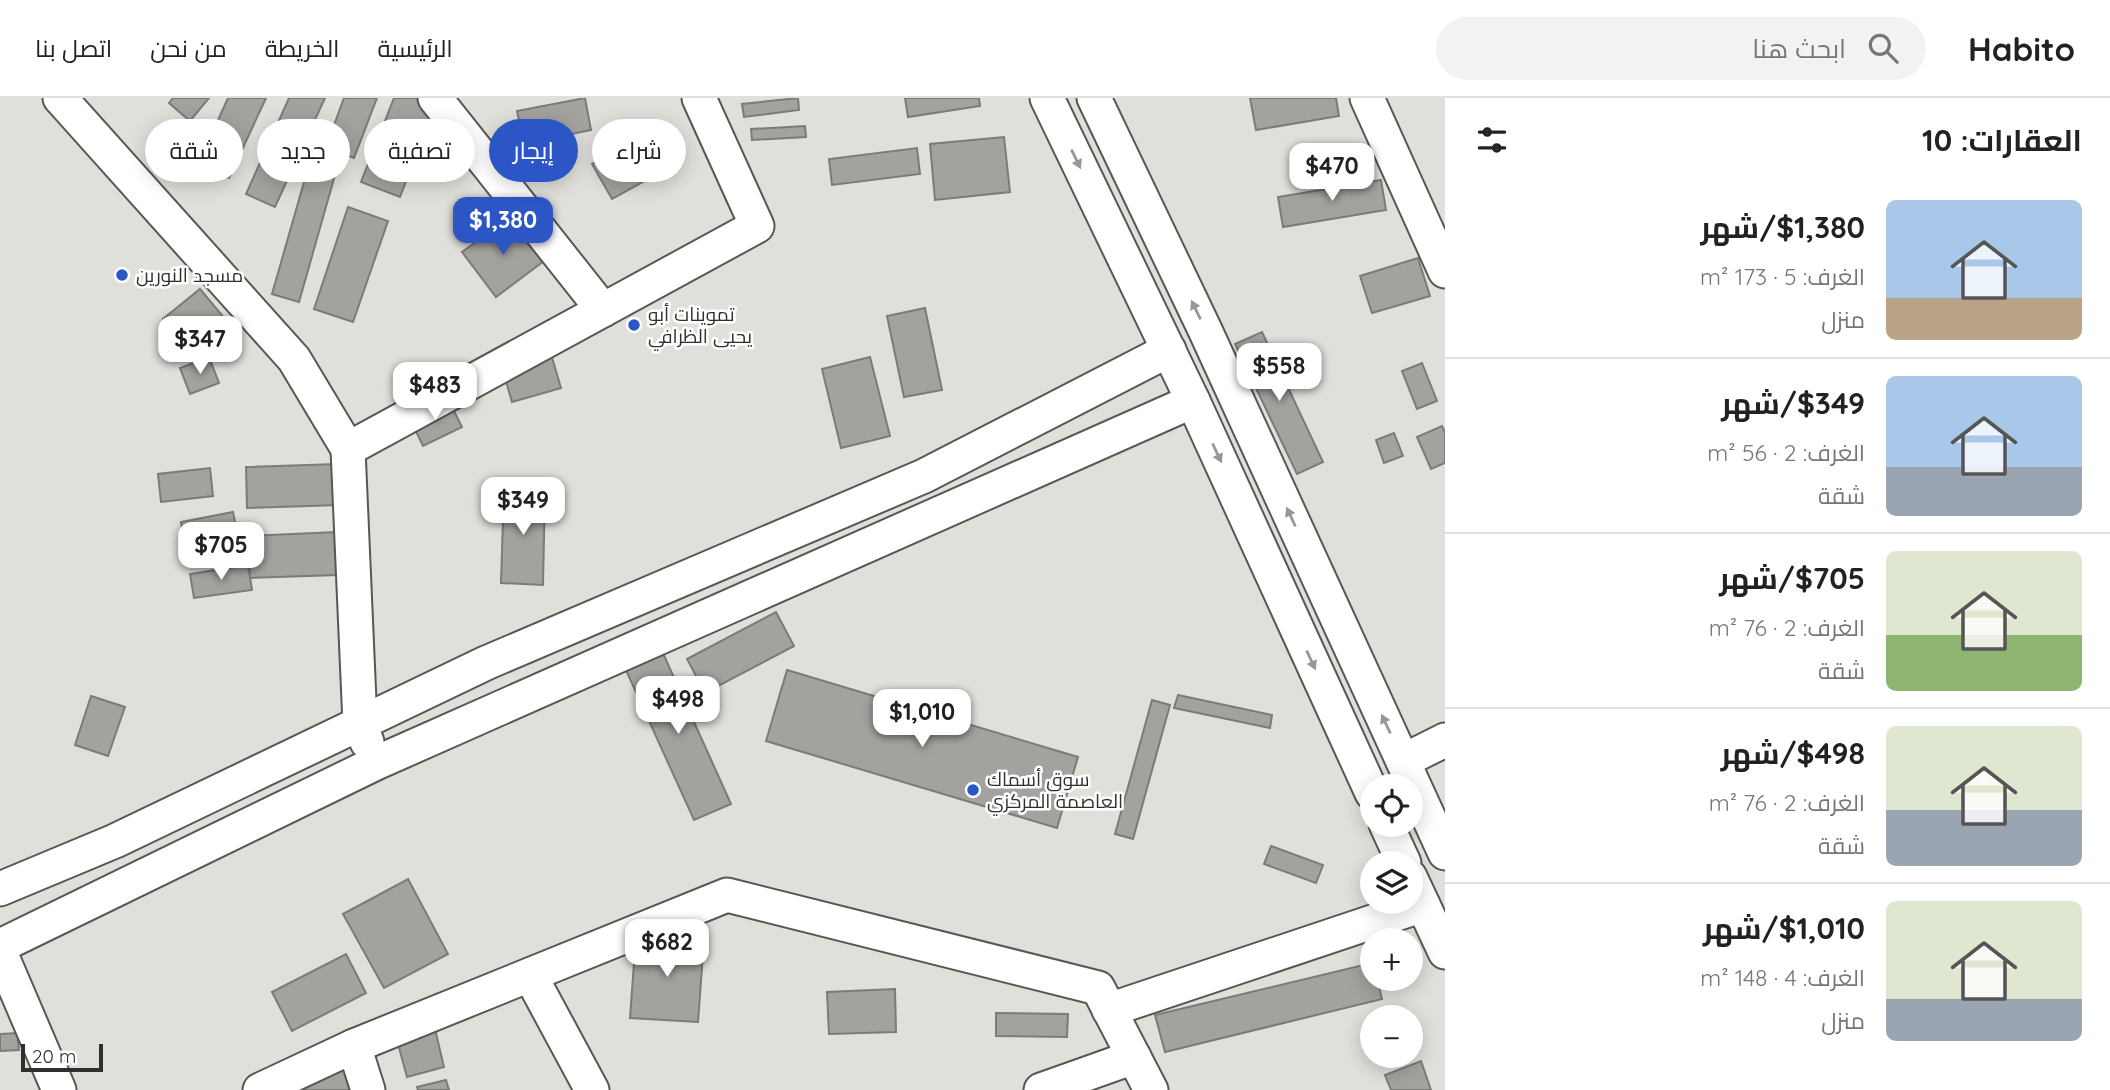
<!DOCTYPE html>
<html lang="ar">
<meta charset="utf-8">
<style>
:root{--surface:#fff;--page:#f2f2f2;--text:#222;--muted:#767676;--line:#e0e0e0;--accent:#2c56c5}
body{margin:0;font-family:Quicksand,Cairo,sans-serif;background:var(--page);color:var(--text);direction:rtl;height:100vh;display:flex;flex-direction:column;font-size:26px;white-space:nowrap}
*{box-sizing:border-box;margin:0}
p{font-size:23px;color:var(--muted)}
.icon{flex:none;width:38px;height:38px;fill:none;stroke:currentColor;stroke-width:2;stroke-linecap:round;stroke-linejoin:round}
.map{position:relative;flex:1;overflow:hidden;direction:ltr}
.sheet{display:flex;flex-direction:column;background:var(--surface);width:665px}
.sheet>*{flex:none}
.hud{position:absolute;left:21px;top:21px;width:665px;height:63px;direction:rtl;display:flex;gap:14px}
.tools{position:absolute;left:1360px;top:676px;display:grid;gap:14px}
.tools a{display:grid;place-items:center;width:63px;height:63px;border-radius:50%;background:var(--surface);box-shadow:0 4px 18px #0003;font-size:35px}
.scale{position:absolute;left:21px;bottom:18px;width:82px;box-sizing:border-box;padding-left:7px;border:4px solid #302f2d;border-top:0;font-size:19px;line-height:24px;white-space:nowrap;color:#302f2d;-webkit-text-stroke:5px #fff;paint-order:stroke}
.price{position:absolute;translate:-50% -60px;padding:0 16px;border-radius:14px;background:#fff;color:#222;font-size:23px;line-height:46px;filter:drop-shadow(0 2px 4px #0008)}
.price::after{content:'';position:absolute;left:50%;top:42px;width:21px;height:16px;margin-left:-10px;background:inherit;clip-path:polygon(0 0,100% 0,50% 100%)}
.price.selected{background:var(--accent);color:#fff}
ul{padding:0;list-style:none}
li{display:flex;align-items:center;gap:21px;height:175px;padding:0 28px}
li+li{border-top:2px solid var(--line)}
li span{display:grid;place-items:center;flex:none;width:196px;height:140px;border-radius:10px;color:#555}
li>.icon{margin-inline-start:auto}
span .icon{width:84px;height:84px;fill:#fffc;stroke-width:1}
li b{font-size:30px}
h2{display:flex;justify-content:space-between;align-items:center;height:84px;padding:0 28px;font-size:30px}
.tag{padding:0 24px;border-radius:32px;background:var(--surface);box-shadow:0 4px 18px #0003;font-size:24px;line-height:63px}
.tag.selected{background:var(--accent);color:#fff}
header{display:flex;align-items:center;gap:42px;box-sizing:border-box;height:98px;padding:0 35px;background:var(--surface);border-bottom:2px solid var(--line)}
header strong{font-size:33px}
nav{display:flex;gap:38px;margin-inline-start:auto;font-size:24px}
.search{width:490px;height:63px;background:var(--page);display:flex;align-items:center;gap:18px;box-sizing:border-box;padding:0 24px;border-radius:38px;color:var(--muted);font-size:26px}
main{display:flex;flex:1;min-height:0}
.map>svg:first-child{display:block}
.building{fill:#a3a29e;stroke:#7c7b77;stroke-width:2}
.lines{fill:none;stroke-linecap:round;stroke-linejoin:round}
.minor-casing{stroke:#585753;stroke-width:37}
.minor{stroke:#fff;stroke-width:33}
.oneway{fill:#989796}
.poi-dot{fill:#2c56c5;stroke:#fff;stroke-width:2.5}
.labels{text-anchor:middle;stroke-width:5;stroke-linejoin:round;paint-order:stroke}
.poi-label{font-size:19px;fill:#302f2d;stroke:#fff;text-anchor:start}
</style>
<header>
<strong>Habito</strong>
<div class="search"><svg class="icon" aria-label="search" viewBox="0 0 24 24"><circle cx="10" cy="10" r="6"/><path d="M15 15l6 6"/></svg>ابحث هنا</div>
<nav><a>الرئيسية</a><a>الخريطة</a><a>من نحن</a><a>اتصل بنا</a></nav>
</header>
<main>
<section class="sheet">
<h2>العقارات: 10<svg class="icon" aria-label="filters" viewBox="0 0 24 24"><path d="M4 7h16M4 17h16"/><circle cx="9" cy="7" r="2"/><circle cx="15" cy="17" r="2"/></svg></h2>
<ul>
<li><span style="background:linear-gradient(#a9c7e8 70%,#b9a48a 0)"><svg class="icon" aria-label="home" viewBox="0 0 24 24"><path d="M3 11l9-7 9 7M6 9v11h12V9"/></svg></span><div><b>$1,380/شهر</b><p>الغرف: 5 · 173 m²</p><p>منزل</p></div></li>
<li><span style="background:linear-gradient(#a9c7e8 65%,#9aa5b1 0)"><svg class="icon" aria-label="home" viewBox="0 0 24 24"><path d="M3 11l9-7 9 7M6 9v11h12V9"/></svg></span><div><b>$349/شهر</b><p>الغرف: 2 · 56 m²</p><p>شقة</p></div></li>
<li><span style="background:linear-gradient(#dfe7d0 60%,#8fb573 0)"><svg class="icon" aria-label="home" viewBox="0 0 24 24"><path d="M3 11l9-7 9 7M6 9v11h12V9"/></svg></span><div><b>$705/شهر</b><p>الغرف: 2 · 76 m²</p><p>شقة</p></div></li>
<li><span style="background:linear-gradient(#dfe7d0 60%,#9aa5b1 0)"><svg class="icon" aria-label="home" viewBox="0 0 24 24"><path d="M3 11l9-7 9 7M6 9v11h12V9"/></svg></span><div><b>$498/شهر</b><p>الغرف: 2 · 76 m²</p><p>شقة</p></div></li>
<li><span style="background:linear-gradient(#dfe7d0 70%,#9aa5b1 0)"><svg class="icon" aria-label="home" viewBox="0 0 24 24"><path d="M3 11l9-7 9 7M6 9v11h12V9"/></svg></span><div><b>$1,010/شهر</b><p>الغرف: 4 · 148 m²</p><p>منزل</p></div></li>
</ul>
</section>
<div class="map">
<svg width="1445" height="992" viewBox="0 0 1445 992">
<rect width="100%" height="100%" fill="#e0dfda"/>
<!-- building -->
<g class="building">
<path d="M173,0H209L190,23L169,5Z"/>
<path d="M228,0H266L229,80L198,66Z"/>
<path d="M289,0H325L275,109L246,96Z"/>
<path d="M344,0H377L354,60L326,49Z"/>
<path d="M394,0H438L400,99L361,84Z"/>
<path d="M585,0L591,32L524,46L517,13Z"/>
<path d="M798,0L799,12L744,19L742,6Z"/>
<path d="M905,0H979L980,8L908,19Z"/>
<path d="M1250,0H1336L1339,18L1256,32Z"/>
<path d="M662,28L681,63L612,101L592,66Z"/>
<path d="M805,28L806,39L752,42L751,31Z"/>
<path d="M1004,39L1010,94L935,102L930,46Z"/>
<path d="M917,50L920,76L832,87L829,61Z"/>
<path d="M310,63L337,70L299,204L272,196Z"/>
<path d="M1381,82L1386,112L1283,129L1278,99Z"/>
<path d="M348,109L388,123L353,224L314,211Z"/>
<path d="M511,119L544,163L496,199L462,154Z"/>
<path d="M1418,160L1430,198L1372,215L1360,178Z"/>
<path d="M200,191L226,222L189,252L163,221Z"/>
<path d="M925,210L942,292L904,299L887,218Z"/>
<path d="M1262,234L1323,364L1297,376L1235,246Z"/>
<path d="M551,256L561,290L512,304L502,270Z"/>
<path d="M209,259L219,285L190,296L180,270Z"/>
<path d="M870,259L890,338L841,350L822,271Z"/>
<path d="M1422,265L1437,303L1417,311L1402,273Z"/>
<path d="M447,299L462,329L423,348L409,319Z"/>
<path d="M1442,328L1445,334V365L1431,371L1417,339Z"/>
<path d="M1394,335L1403,358L1384,365L1376,342Z"/>
<path d="M337,366L339,407L247,410L246,369Z"/>
<path d="M210,370L213,398L161,404L158,376Z"/>
<path d="M504,390L545,392L543,487L501,485Z"/>
<path d="M233,414L238,438L185,448L181,424Z"/>
<path d="M336,434L338,477L250,480L248,438Z"/>
<path d="M248,467L252,492L194,500L190,476Z"/>
<path d="M776,514L794,548L705,595L687,561Z"/>
<path d="M662,553L731,706L694,722L625,570Z"/>
<path d="M787,572L1078,659L1057,730L766,643Z"/>
<path d="M1178,597L1272,617L1270,630L1174,610Z"/>
<path d="M91,598L125,609L108,658L75,647Z"/>
<path d="M1152,602L1170,607L1133,741L1115,736Z"/>
<path d="M1271,748L1323,767L1316,785L1264,766Z"/>
<path d="M408,781L448,856L384,890L343,816Z"/>
<path d="M636,837L704,842L698,924L630,920Z"/>
<path d="M346,856L366,895L292,933L272,894Z"/>
<path d="M1372,865V880H1377L1382,901L1165,954L1155,917Z"/>
<path d="M895,891L896,934L829,936L827,894Z"/>
<path d="M431,914L444,969L407,979L392,924Z"/>
<path d="M996,915L1068,916L1067,939L996,938Z"/>
<path d="M17,935L19,952L0,953V936Z"/>
<path d="M1421,963L1431,992H1391L1385,977Z"/>
<path d="M347,972L350,992H301L299,980Z"/>
<path d="M446,982L449,992H418L417,989Z"/>
</g>
<g class="lines">
<!-- minor casing -->
<g class="minor-casing">
<g id="minor">
<path d="M60,0L294,261L348,351L360,626L367,644"/>
<path d="M435,0L603,212"/>
<path d="M1047,0L1193,303L1372,695"/>
<path d="M1094,0L1205,232L1445,755"/>
<path d="M1367,0L1445,173"/>
<path d="M348,351L757,128L699,0"/>
<path d="M1403,663L1445,642"/>
<path d="M1386,726L1404,765"/>
<path d="M1410,779L1445,854"/>
<path d="M0,791L115,743L486,565L924,378L1169,252"/>
<path d="M0,848L376,665L1193,303"/>
<path d="M0,854L59,992"/>
<path d="M530,877L592,992"/>
<path d="M1109,912L1423,807"/>
<path d="M354,948L727,797L1098,890L1151,992"/>
<path d="M260,992L354,948L368,992"/>
<path d="M1041,992L1134,959"/>
</g>
</g>
<!-- minor -->
<use href="#minor" class="minor"/>
</g>
<!-- one-way arrows -->
<defs><path id="oneway-solid" d="M-6-.8H1V-3.2L6.5 0L1 3.2V.8H-6Z" transform="scale(1.75)"/></defs>
<g class="oneway">
<use href="#oneway-solid" transform="translate(1076 61) rotate(64)"/>
<use href="#oneway-solid" transform="translate(1196 212) rotate(-116)"/>
<use href="#oneway-solid" transform="translate(1217 355) rotate(65)"/>
<use href="#oneway-solid" transform="translate(1291 419) rotate(-115)"/>
<use href="#oneway-solid" transform="translate(1311 562) rotate(65)"/>
<use href="#oneway-solid" transform="translate(1386 626) rotate(-115)"/>
</g>
<!-- markers -->
<g class="poi-dot">
<circle cx="122" cy="177" r="7"/>
<circle cx="634" cy="227" r="7"/>
<circle cx="973" cy="692" r="7"/>
</g>
<g class="labels">
<!-- poi labels -->
<g class="poi-label">
<text x="136" y="184">مسجد النورين</text>
<text x="648" y="223">تموينات أبو<tspan x="648" dy="22">يحيى الظرافي</tspan></text>
<text x="987" y="688">سوق أسماك<tspan x="987" dy="22">العاصمة المركزي</tspan></text>
</g>
</g>
</svg>
<div class="tools">
<a><svg class="icon" aria-label="locate" viewBox="0 0 24 24"><circle cx="12" cy="12" r="6"/><path d="M12 2v4M12 18v4M2 12h4M18 12h4"/></svg></a>
<a><svg class="icon" aria-label="layers" viewBox="0 0 24 24"><path d="M12 4l9 5-9 5-9-5zM3 14l9 5 9-5"/></svg></a>
<a>+</a>
<a>−</a>
</div>
<div class="scale">20 m</div>
<b class="price" style="left:1332px;top:105px">$470</b>
<b class="price selected" style="left:503px;top:159px">$1,380</b>
<b class="price" style="left:200px;top:278px">$347</b>
<b class="price" style="left:1279px;top:305px">$558</b>
<b class="price" style="left:435px;top:324px">$483</b>
<b class="price" style="left:523px;top:439px">$349</b>
<b class="price" style="left:221px;top:484px">$705</b>
<b class="price" style="left:678px;top:638px">$498</b>
<b class="price" style="left:922px;top:651px">$1,010</b>
<b class="price" style="left:667px;top:881px">$682</b>
<div class="hud">
<a class="tag">شراء</a>
<a class="tag selected">إيجار</a>
<a class="tag">تصفية</a>
<a class="tag">جديد</a>
<a class="tag">شقة</a>
</div>
</div>
</main>
